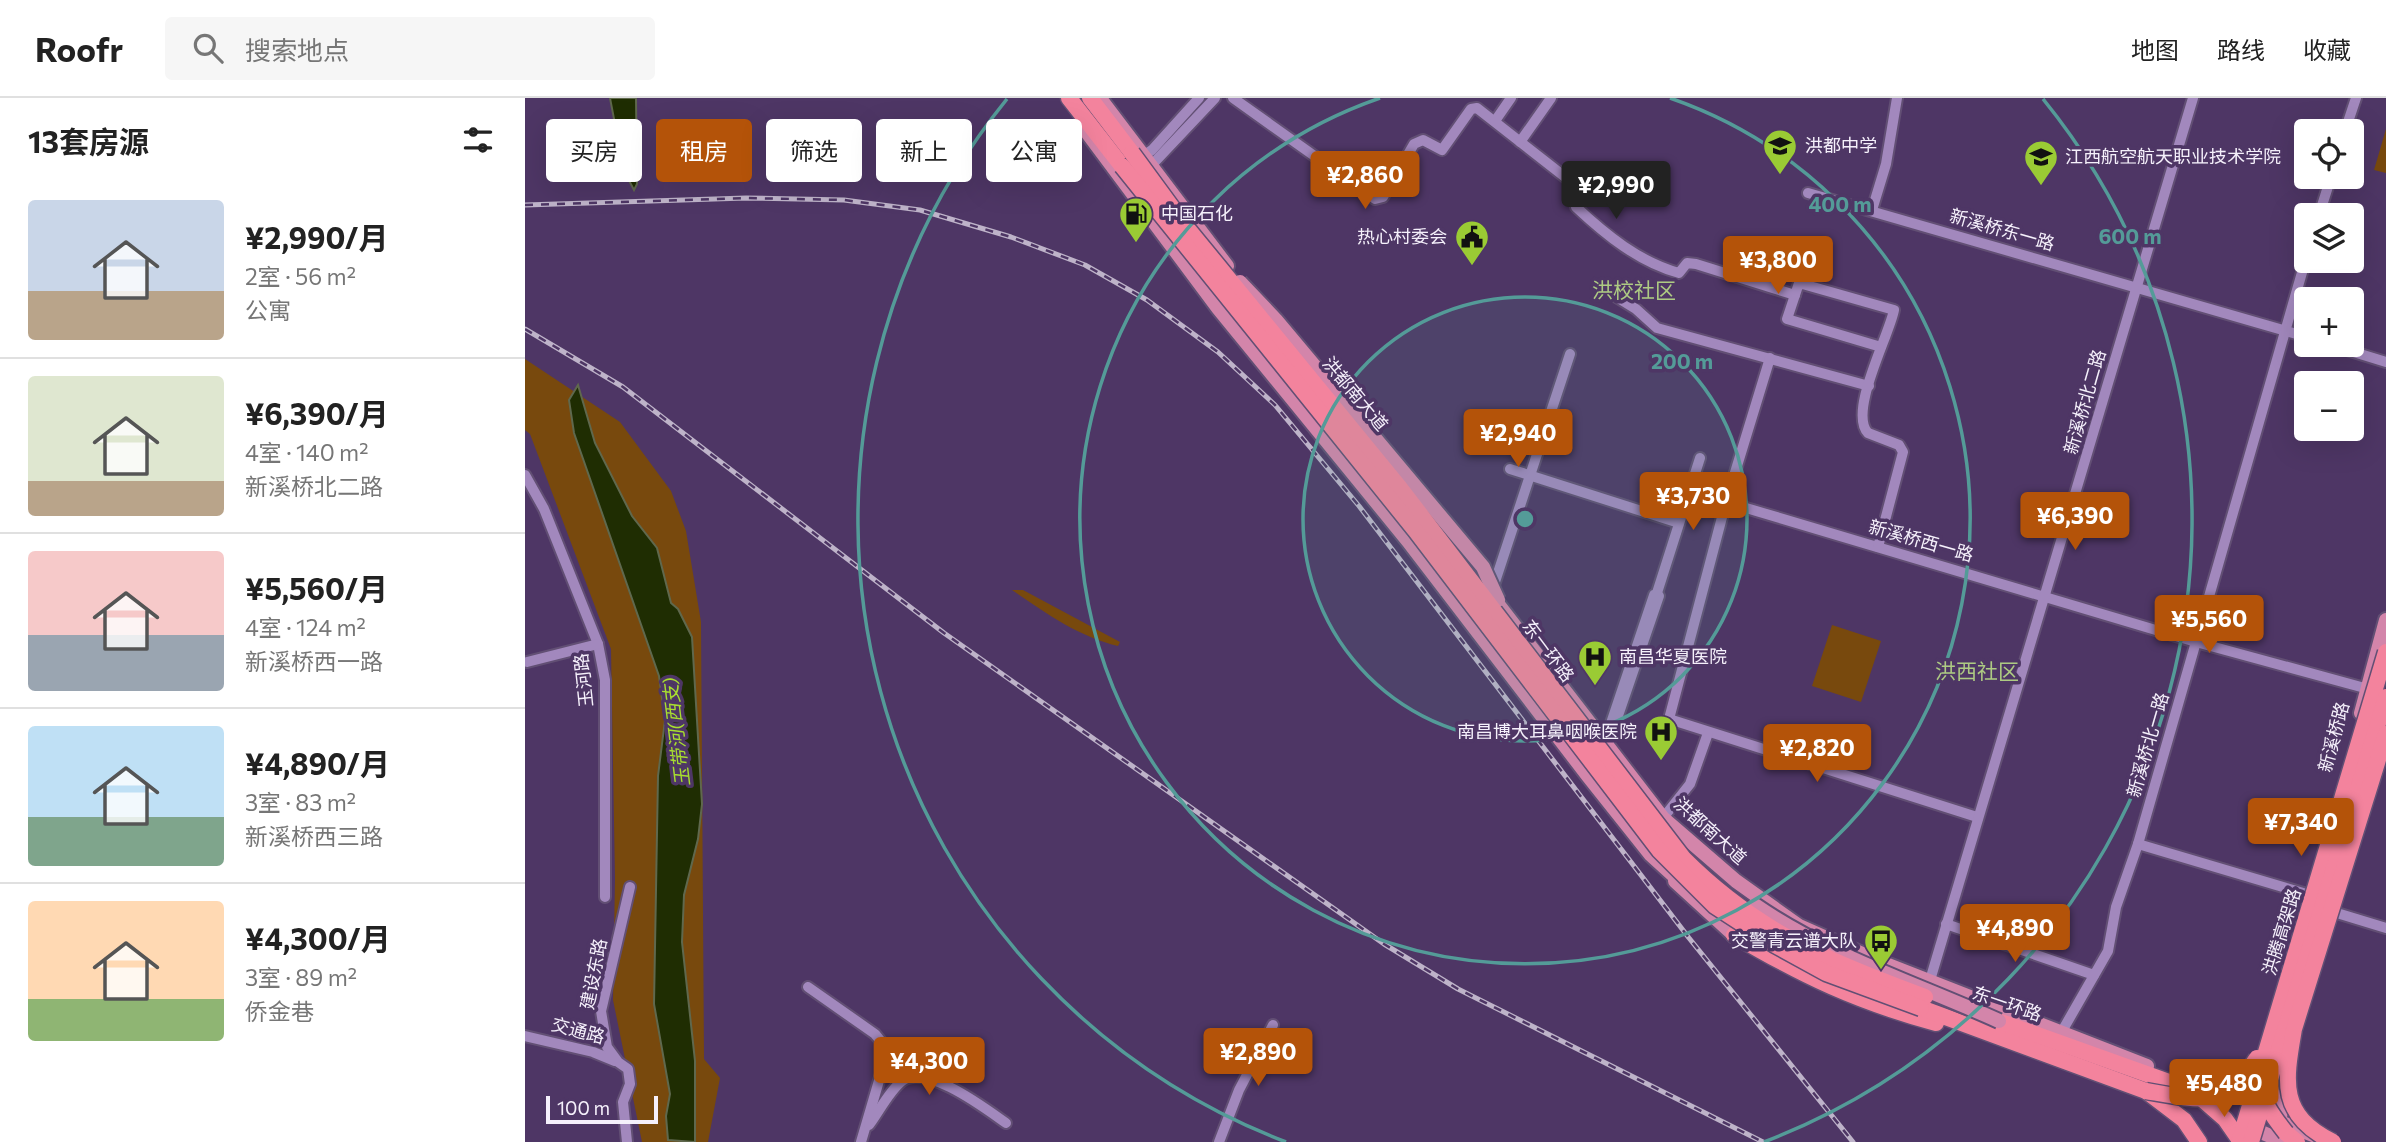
<!DOCTYPE html>
<html lang="zh">
<meta charset="utf-8">
<style>
:root{--surface:#fff;--page:#f6f6f6;--text:#222;--muted:#767676;--line:#e0e0e0;--accent:#b45309}
body{margin:0;font-family:Commissioner,"Noto Sans SC",sans-serif;background:var(--page);color:var(--text);height:100vh;display:flex;flex-direction:column;font-size:26px;white-space:nowrap}
*{box-sizing:border-box;margin:0}
p{font-size:23px;color:var(--muted)}
.icon{flex:none;width:38px;height:38px;fill:none;stroke:currentColor;stroke-width:2;stroke-linecap:round;stroke-linejoin:round}
.map{position:relative;flex:1;overflow:hidden}
.drawer{display:flex;flex-direction:column;background:var(--surface);width:525px}
.drawer>*{flex:none}
.banner{position:absolute;left:21px;top:21px;width:665px;height:63px;display:flex;gap:14px}
.controls{position:absolute;left:1769px;top:21px;display:grid;gap:14px}
.controls a{display:grid;place-items:center;width:70px;height:70px;border-radius:7px;background:var(--surface);box-shadow:0 7px 28px #0002;font-size:35px}
.scale{position:absolute;left:21px;bottom:18px;width:112px;box-sizing:border-box;padding-left:7px;border:4px solid #f5f0fb;border-top:0;font-size:19px;line-height:24px;white-space:nowrap;color:#f5f0fb;-webkit-text-stroke:5px #4e3665;paint-order:stroke}
.price{position:absolute;translate:-50% -60px;padding:0 16px;border-radius:7px;background:var(--accent);color:#fff;font-size:23px;line-height:46px;filter:drop-shadow(0 2px 4px #0008)}
.price::after{content:'';position:absolute;left:50%;top:42px;width:21px;height:16px;margin-left:-10px;background:inherit;clip-path:polygon(0 0,100% 0,50% 100%)}
.price.on{background:#222;color:#fff}
ul{padding:0;list-style:none}
li{display:flex;align-items:center;gap:21px;height:175px;padding:0 28px}
li+li{border-top:2px solid var(--line)}
li span{display:grid;place-items:center;flex:none;width:196px;height:140px;border-radius:7px;color:#555}
li>.icon{margin-inline-start:auto}
span .icon{width:84px;height:84px;fill:#fffc;stroke-width:1}
li b{font-size:30px}
h2{display:flex;justify-content:space-between;align-items:center;height:84px;padding:0 28px;font-size:30px}
.tag{padding:0 24px;border-radius:7px;background:var(--surface);box-shadow:0 7px 28px #0002;font-size:24px;line-height:63px}
.tag.on{background:var(--accent);color:#fff}
header{display:flex;align-items:center;gap:42px;box-sizing:border-box;height:98px;padding:0 35px;background:var(--surface);border-bottom:2px solid var(--line)}
header strong{font-size:33px}
nav{display:flex;gap:38px;margin-inline-start:auto;font-size:24px}
.search{width:490px;height:63px;background:var(--page);display:flex;align-items:center;gap:18px;box-sizing:border-box;padding:0 24px;border-radius:7px;color:var(--muted);font-size:26px}
main{display:flex;flex:1;min-height:0}
.map>svg:first-child{display:block}
.green{fill:#78490d}
.water{fill:#1f2d02;stroke:#5f684d;stroke-width:2}
.lines{fill:none;stroke-linecap:round;stroke-linejoin:round}
.minor-casing{stroke:#624f74;stroke-width:14}
.major-casing{stroke:#624f74;stroke-width:18}
.highway-casing{stroke:#624f74;stroke-width:19}
.minor{stroke:#a288bd;stroke-width:10}
.major{stroke:#d385aa;stroke-width:14}
.highway{stroke:#f3839d;stroke-width:16}
.rail-casing{stroke:#beb3c9;stroke-width:5}
.rail{stroke:#4e3665;stroke-width:2.5;stroke-dasharray:8;stroke-linecap:butt}
.major-bridge-casing{stroke:#624f74;stroke-width:18;stroke-linecap:butt}
.highway-bridge-casing{stroke:#624f74;stroke-width:19;stroke-linecap:butt}
.major-bridge{stroke:#d385aa;stroke-width:14}
.highway-bridge{stroke:#f3839d;stroke-width:16}
.ring{fill:none;stroke:#549b98;stroke-width:3.5}
.labels{text-anchor:middle;stroke-width:7;stroke-linejoin:round;paint-order:stroke}
.poi-label{font-size:18px;fill:#f5f0fb;stroke:#4e3665;text-anchor:start}
.street-label{font-size:18px;fill:#f5f0fb;stroke:#4e3665}
.water-label{font-size:19px;font-style:italic;fill:#a8de2f;stroke:#4e3665}
.quarter-label{font-size:21px;fill:#aecb83;stroke:#4e3665}
.centre{fill:#549b98;stroke:#4e3665;stroke-width:3.5}
.ring-label{font-size:21px;text-anchor:middle;font-weight:bold;fill:#549b98;stroke:#4e3665;stroke-width:7;stroke-linejoin:round;paint-order:stroke}
</style>
<header>
<strong>Roofr</strong>
<div class="search"><svg class="icon" aria-label="search" viewBox="0 0 24 24"><circle cx="10" cy="10" r="6"/><path d="M15 15l6 6"/></svg>搜索地点</div>
<nav><a>地图</a><a>路线</a><a>收藏</a></nav>
</header>
<main>
<section class="drawer">
<h2>13套房源<svg class="icon" aria-label="filters" viewBox="0 0 24 24"><path d="M4 7h16M4 17h16"/><circle cx="9" cy="7" r="2"/><circle cx="15" cy="17" r="2"/></svg></h2>
<ul>
<li><span style="background:linear-gradient(#c9d6e8 65%,#b9a48a 0)"><svg class="icon" aria-label="home" viewBox="0 0 24 24"><path d="M3 11l9-7 9 7M6 9v11h12V9"/></svg></span><div><b>¥2,990/月</b><p>2室 · 56 m²</p><p>公寓</p></div></li>
<li><span style="background:linear-gradient(#dfe7d0 75%,#b9a48a 0)"><svg class="icon" aria-label="home" viewBox="0 0 24 24"><path d="M3 11l9-7 9 7M6 9v11h12V9"/></svg></span><div><b>¥6,390/月</b><p>4室 · 140 m²</p><p>新溪桥北二路</p></div></li>
<li><span style="background:linear-gradient(#f6c9c9 60%,#9aa5b1 0)"><svg class="icon" aria-label="home" viewBox="0 0 24 24"><path d="M3 11l9-7 9 7M6 9v11h12V9"/></svg></span><div><b>¥5,560/月</b><p>4室 · 124 m²</p><p>新溪桥西一路</p></div></li>
<li><span style="background:linear-gradient(#bfe0f5 65%,#7fa58c 0)"><svg class="icon" aria-label="home" viewBox="0 0 24 24"><path d="M3 11l9-7 9 7M6 9v11h12V9"/></svg></span><div><b>¥4,890/月</b><p>3室 · 83 m²</p><p>新溪桥西三路</p></div></li>
<li><span style="background:linear-gradient(#ffd9b3 70%,#8fb573 0)"><svg class="icon" aria-label="home" viewBox="0 0 24 24"><path d="M3 11l9-7 9 7M6 9v11h12V9"/></svg></span><div><b>¥4,300/月</b><p>3室 · 89 m²</p><p>侨金巷</p></div></li>
</ul>
</section>
<div class="map">
<svg width="1861" height="1044" viewBox="0 0 1861 1044">
<rect width="100%" height="100%" fill="#4e3665"/>
<!-- green -->
<g class="green">
<path d="M1861,31V75L1849,72Z"/>
<path d="M0,261L95,324L146,393L161,433L176,524L179,961L195,980L183,1044H117L88,902L90,780L86,551L5,336L0,332Z"/>
<path d="M487,492H498L595,544L593,548C554,539 519,514 487,492Z"/>
<path d="M1307,527L1356,543L1336,604L1287,588Z"/>
</g>
<!-- water -->
<g class="water">
<path d="M85,0H111L112,86L109,92L99,73Z"/>
<path d="M53,287L70,345L107,418L132,450L146,505L153,511L167,539L177,706L173,741L159,797L157,844L170,963V1044L143,1042L141,1018L145,996L129,906L133,678L140,622L134,578L49,335L44,302Z"/>
</g>
<g class="lines">
<!-- minor casing -->
<g class="minor-casing">
<g id="minor">
<path d="M708,0L850,101L858,99L889,46L898,42L917,52L946,11L952,10L1049,86L1051,109C1081,137 1114,164 1154,175L1162,165L1171,166L1270,197"/>
<path d="M970,23L986,0"/>
<path d="M1820,33L1831,0"/>
<path d="M995,44L1026,0"/>
<path d="M615,60L627,52L674,0"/>
<path d="M622,72L690,0"/>
<path d="M1283,95L1782,239"/>
<path d="M1347,112L1361,66L1372,0"/>
<path d="M1794,117L1806,79"/>
<path d="M1090,198L1111,211L1132,230L1344,288"/>
<path d="M1806,247L1861,264"/>
<path d="M1245,260L1201,404L1144,621L1452,719"/>
<path d="M985,371L1154,425"/>
<path d="M0,377L19,411L73,546L80,582V799"/>
<path d="M1201,404L1671,544L1847,592"/>
<path d="M1353,449L1378,354L1374,347L1343,335C1323,314 1364,238 1369,212L1274,185L1262,221L1356,249"/>
<path d="M967,493L1045,256"/>
<path d="M1131,498L1175,360"/>
<path d="M2,564L73,546"/>
<path d="M1080,643L1129,497L1134,498L1083,647"/>
<path d="M1138,720L1165,686L1183,635"/>
<path d="M1613,746L1785,797L1790,802"/>
<path d="M1802,812L1861,830"/>
<path d="M1421,826L1569,877"/>
<path d="M283,889L350,936L363,952L336,1044"/>
<path d="M1403,889L1668,0"/>
<path d="M1536,935L1583,853L1591,809L1613,746L1782,157"/>
<path d="M0,938L68,954L90,963"/>
<path d="M344,1027C354,1014 364,993 377,983C401,965 461,1011 481,1025"/>
<path d="M102,1044L98,1004L105,986L103,971L93,964L82,949L76,913L105,789"/>
<path d="M694,1044L714,992L748,927"/>
</g>
</g>
<!-- major casing -->
<g class="major-casing">
<g id="major">
<path d="M577,3L702,168"/>
<path d="M561,33L693,210L883,443L1063,678L1125,756L1159,787"/>
<path d="M915,431L1138,720L1211,783L1274,828L1353,863L1622,968"/>
<path d="M1836,615L1861,522"/>
<path d="M1150,783L1209,837"/>
<path d="M1750,1022L1793,1039"/>
<path d="M1754,1024L1762,984"/>
<path d="M1722,1028L1759,1044"/>
</g>
</g>
<!-- highway casing -->
<g class="highway-casing">
<g id="highway">
<path d="M544,0L597,68"/>
<path d="M565,0L607,55"/>
<path d="M1209,837C1278,878 1333,904 1411,925"/>
<path d="M1396,910L1621,993L1659,1022L1674,1044"/>
<path d="M1462,919L1658,989"/>
<path d="M1761,1035L1772,1044"/>
</g>
</g>
<!-- minor -->
<use href="#minor" class="minor"/>
<!-- major -->
<use href="#major" class="major"/>
<!-- highway -->
<use href="#highway" class="highway"/>
<!-- rail casing -->
<g class="rail-casing">
<g id="rail">
<path d="M0,107L221,100L319,102L395,112L486,139L560,167L622,202L693,254L750,307L834,408L1164,840L1328,1044"/>
<path d="M0,231L98,289L419,535L859,846L933,891L1238,1044"/>
</g>
</g>
<!-- rail -->
<use href="#rail" class="rail"/>
<!-- major-bridge casing -->
<g class="major-bridge-casing">
<g id="major-bridge">
<path d="M715,184L751,222L958,469L973,502"/>
<path d="M1230,807C1304,858 1392,886 1474,923"/>
</g>
</g>
<!-- highway-bridge casing -->
<g class="highway-bridge-casing">
<g id="highway-bridge">
<path d="M607,55L662,130L875,390L1159,761C1233,835 1304,863 1400,899"/>
<path d="M597,68L890,432L1134,752L1190,808L1250,847L1301,875L1396,910"/>
<path d="M1734,978C1733,999 1749,1020 1761,1035"/>
<path d="M1658,989C1687,987 1716,988 1732,960"/>
<path d="M1621,993C1661,1000 1703,1011 1734,978"/>
<path d="M1676,1000L1700,1021L1716,1044"/>
<path d="M1714,1044L1861,554"/>
<path d="M1726,1044L1861,599"/>
<path d="M1808,1044C1753,1017 1760,983 1769,931L1861,636"/>
</g>
</g>
<!-- major-bridge -->
<use href="#major-bridge" class="major-bridge"/>
<!-- highway-bridge -->
<use href="#highway-bridge" class="highway-bridge"/>
</g>
<!-- distance rings -->
<circle cx="1000" cy="421" r="222" fill="#549b98" fill-opacity=".12"/>
<g class="ring">
<circle cx="1000" cy="421" r="222"/>
<path d="M1145 0A445 445 0 1 1 855 0"/>
<path d="M761 1044A667 667 0 0 1 482 1M1518 1A667 667 0 0 1 1239 1044"/>
</g>
<!-- icons -->
<defs>
<g id="school-pin" transform="scale(1.75)"><path d="M0 17L-7.5 6A9.5 9.5 0 1 1 7.5 6Z" fill="#9acb34" stroke="#4e3665"/><path d="M0-5L7-2L0 1L-7-2ZM-4 1L0 2.5L4 1V4Q0 6-4 4Z" fill="#111"/></g>
<g id="fuel-pin" transform="scale(1.75)"><path d="M0 17L-7.5 6A9.5 9.5 0 1 1 7.5 6Z" fill="#9acb34" stroke="#4e3665"/><path d="M-5.5-6h7V0h2V4h1.3V-2.5L3-4.5l.8-.8L6-3V5H2.5V1h-1V6h-7ZM-4.2-4.7v3.2H.2V-4.7Z" fill="#111"/></g>
<g id="civic-pin" transform="scale(1.75)"><path d="M0 17L-7.5 6A9.5 9.5 0 1 1 7.5 6Z" fill="#9acb34" stroke="#4e3665"/><path d="M-.6-6.5H3V-4.5H.6V-3L4-1V1h2V6H-6V1h2V-1L-.6-3ZM-1.2 2.5V6h2.4V2.5Z" fill="#111"/></g>
<g id="hospital-pin" transform="scale(1.75)"><path d="M0 17L-7.5 6A9.5 9.5 0 1 1 7.5 6Z" fill="#9acb34" stroke="#4e3665"/><path d="M-5-5h3v3.5h4V-5h3V5h-3V1.5h-4V5h-3Z" fill="#111"/></g>
<g id="bus-pin" transform="scale(1.75)"><path d="M0 17L-7.5 6A9.5 9.5 0 1 1 7.5 6Z" fill="#9acb34" stroke="#4e3665"/><path d="M-5-6H5V4H4V6H2V4H-2V6H-4V4H-5ZM-3.5-4V0h7V-4ZM-3.5 1.2v1.5H-2V1.2ZM2 1.2v1.5H3.5V1.2Z" fill="#111"/></g>
</defs>
<g fill-rule="evenodd">
<use href="#school-pin" x="1255" y="48"/>
<use href="#school-pin" x="1516" y="59"/>
<use href="#fuel-pin" x="611" y="116"/>
<use href="#civic-pin" x="947" y="139"/>
<use href="#hospital-pin" x="1070" y="559"/>
<use href="#hospital-pin" x="1136" y="634"/>
<use href="#bus-pin" x="1356" y="843"/>
</g>
<g class="labels">
<!-- poi labels -->
<g class="poi-label">
<text x="1280" y="54">洪都中学</text>
<text x="1540" y="65">江西航空航天职业技术学院</text>
<text x="636" y="122">中国石化</text>
<text x="922" y="145" text-anchor="end">热心村委会</text>
<text x="1094" y="565">南昌华夏医院</text>
<text x="1112" y="640" text-anchor="end">南昌博大耳鼻咽喉医院</text>
<text x="1332" y="849" text-anchor="end">交警青云谱大队</text>
</g>
<!-- street labels -->
<g class="street-label">
<text transform="translate(1477 132) rotate(16)" y="6">新溪桥东一路</text>
<text transform="translate(830 296) rotate(50)" y="6">洪都南大道</text>
<text transform="translate(1560 304) rotate(-74)" y="6">新溪桥北二路</text>
<text transform="translate(1396 443) rotate(16)" y="6">新溪桥西一路</text>
<text transform="translate(1023 553) rotate(53)" y="6">东一环路</text>
<text transform="translate(59 582) rotate(-96)" y="6">玉河路</text>
<text transform="translate(1809 639) rotate(-75)" y="6">新溪桥路</text>
<text transform="translate(1623 647) rotate(-74)" y="6">新溪桥北一路</text>
<text transform="translate(1185 733) rotate(42)" y="6">洪都南大道</text>
<text transform="translate(1757 834) rotate(-73)" y="6">洪腾高架路</text>
<text transform="translate(69 876) rotate(-79)" y="6">建设东路</text>
<text transform="translate(1482 906) rotate(19)" y="6">东一环路</text>
<text transform="translate(53 933) rotate(15)" y="6">交通路</text>
</g>
<!-- water labels -->
<g class="water-label">
<text transform="translate(151 634) rotate(-97)" y="7">玉带河(西支)</text>
</g>
<!-- quarter labels -->
<g class="quarter-label">
<text x="1109" y="200">洪校社区</text>
<text x="1452" y="581">洪西社区</text>
</g>
</g>
<circle cx="1000" cy="421" r="10" class="centre"/>
<g class="ring-label">
<text x="1315" y="114">400 m</text>
<text x="1605" y="146">600 m</text>
<text x="1157" y="271">200 m</text>
</g>
</svg>
<div class="controls">
<a><svg class="icon" aria-label="locate" viewBox="0 0 24 24"><circle cx="12" cy="12" r="6"/><path d="M12 2v4M12 18v4M2 12h4M18 12h4"/></svg></a>
<a><svg class="icon" aria-label="layers" viewBox="0 0 24 24"><path d="M12 4l9 5-9 5-9-5zM3 14l9 5 9-5"/></svg></a>
<a>+</a>
<a>−</a>
</div>
<div class="scale">100 m</div>
<b class="price" style="left:840px;top:113px">¥2,860</b>
<b class="price on" style="left:1091px;top:123px">¥2,990</b>
<b class="price" style="left:1253px;top:198px">¥3,800</b>
<b class="price" style="left:993px;top:371px">¥2,940</b>
<b class="price" style="left:1168px;top:434px">¥3,730</b>
<b class="price" style="left:1550px;top:454px">¥6,390</b>
<b class="price" style="left:1684px;top:557px">¥5,560</b>
<b class="price" style="left:1292px;top:686px">¥2,820</b>
<b class="price" style="left:1776px;top:760px">¥7,340</b>
<b class="price" style="left:1490px;top:866px">¥4,890</b>
<b class="price" style="left:733px;top:990px">¥2,890</b>
<b class="price" style="left:404px;top:999px">¥4,300</b>
<b class="price" style="left:1699px;top:1021px">¥5,480</b>
<div class="banner">
<a class="tag">买房</a>
<a class="tag on">租房</a>
<a class="tag">筛选</a>
<a class="tag">新上</a>
<a class="tag">公寓</a>
</div>
</div>
</main>
